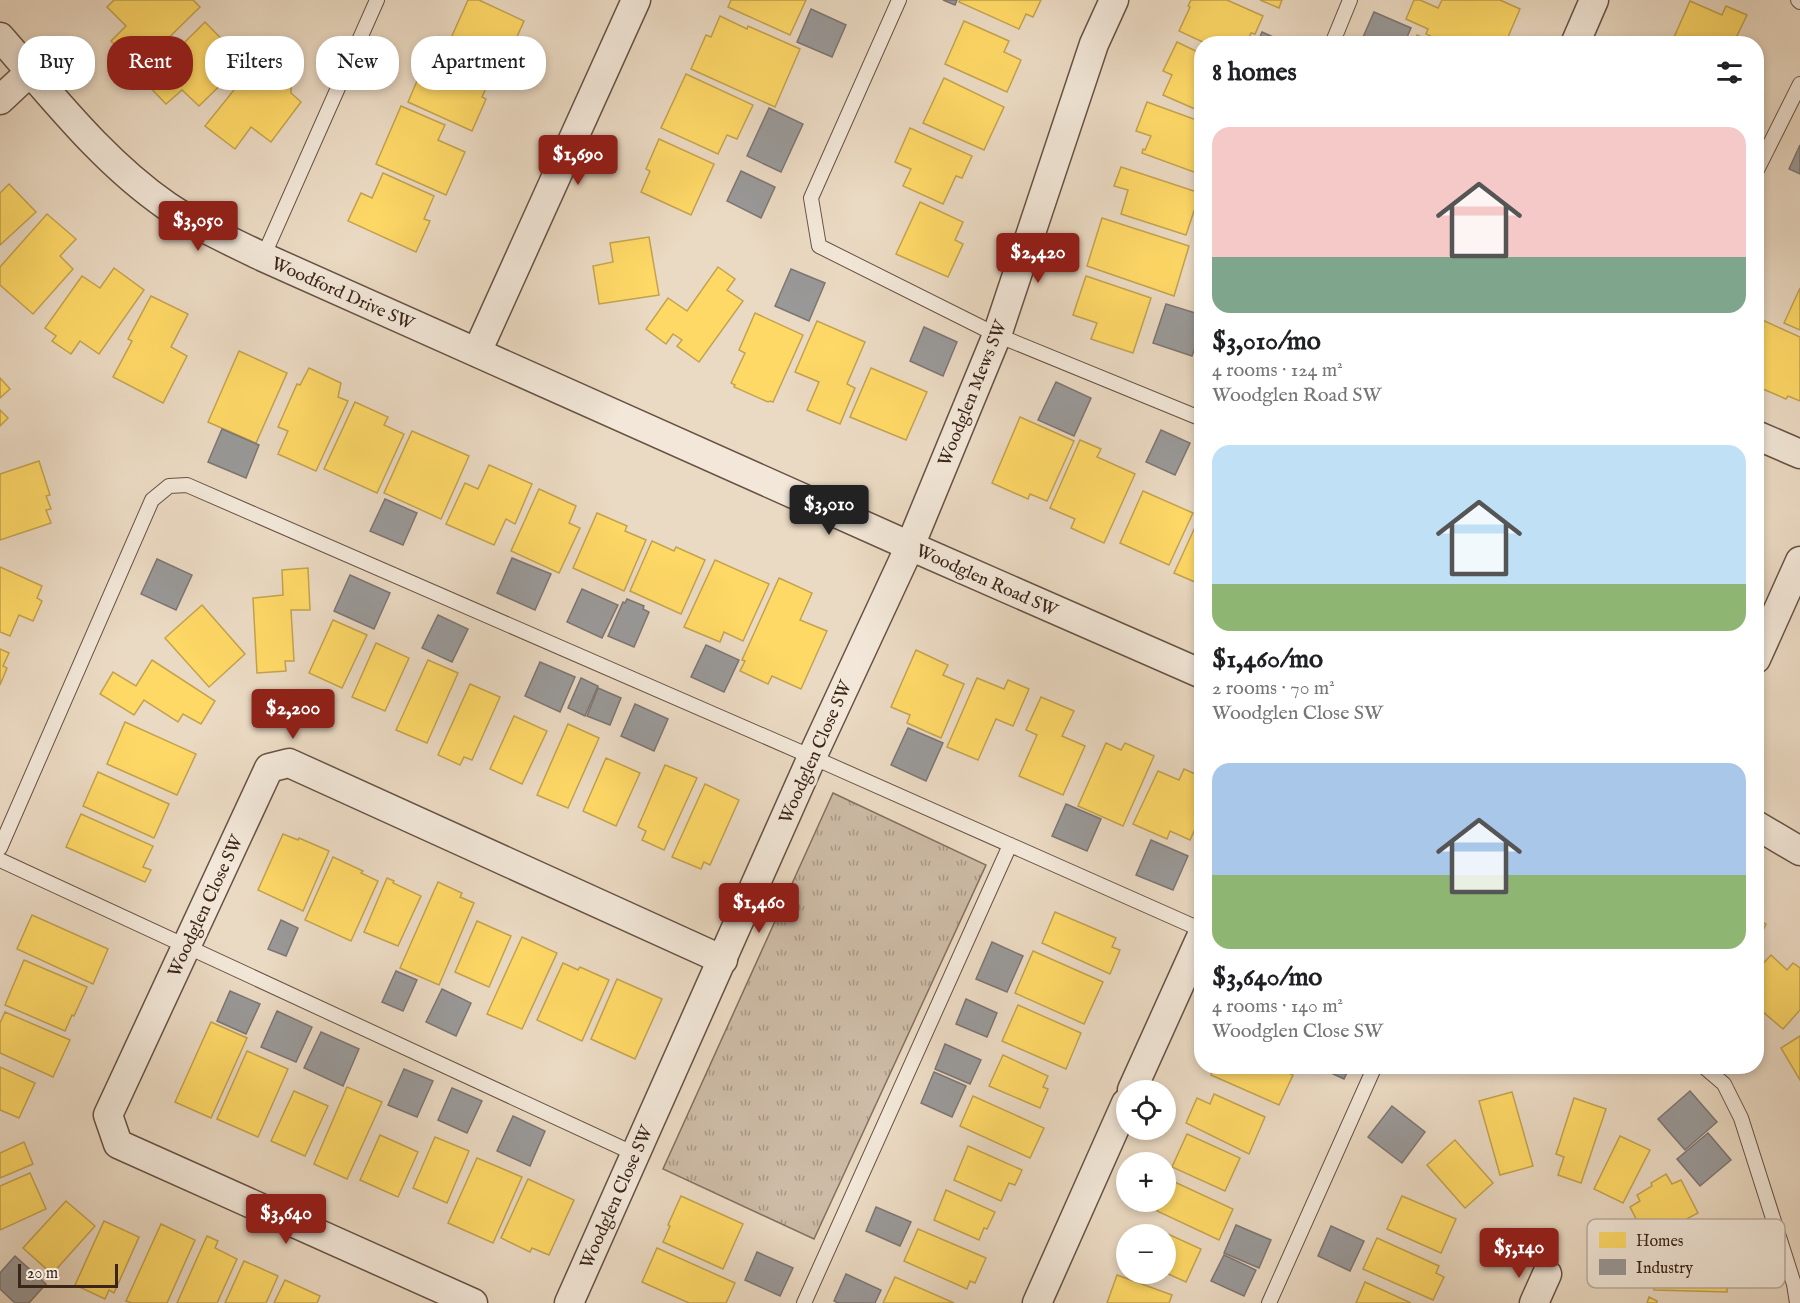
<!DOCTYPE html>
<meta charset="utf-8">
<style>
:root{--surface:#fff;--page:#f2f2f2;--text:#202124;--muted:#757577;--accent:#8f2418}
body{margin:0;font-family:"IM FELL English",serif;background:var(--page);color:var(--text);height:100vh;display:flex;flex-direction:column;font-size:22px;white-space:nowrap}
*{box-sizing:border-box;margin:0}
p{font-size:20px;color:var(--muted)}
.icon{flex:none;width:33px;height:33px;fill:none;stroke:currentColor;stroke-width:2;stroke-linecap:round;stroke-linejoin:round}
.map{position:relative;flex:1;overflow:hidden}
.drawer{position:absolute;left:1194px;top:36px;width:570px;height:1038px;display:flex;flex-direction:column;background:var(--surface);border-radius:24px;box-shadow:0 3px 9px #0003}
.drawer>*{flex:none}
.top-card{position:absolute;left:18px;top:36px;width:570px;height:54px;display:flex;gap:12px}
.controls{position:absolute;left:1116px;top:1080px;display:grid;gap:12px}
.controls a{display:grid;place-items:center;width:60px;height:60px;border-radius:50%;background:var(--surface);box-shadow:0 3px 9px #0003;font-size:30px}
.scale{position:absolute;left:18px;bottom:15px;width:100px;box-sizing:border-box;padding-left:6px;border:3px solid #3b2519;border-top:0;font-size:16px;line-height:21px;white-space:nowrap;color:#3b2519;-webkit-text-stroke:4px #f2e7d8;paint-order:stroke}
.price{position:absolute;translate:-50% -51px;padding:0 14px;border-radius:6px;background:var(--accent);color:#fff;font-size:20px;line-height:39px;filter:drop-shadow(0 2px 3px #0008)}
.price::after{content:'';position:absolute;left:50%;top:36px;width:18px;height:14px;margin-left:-9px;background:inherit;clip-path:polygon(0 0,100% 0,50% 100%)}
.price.current{background:#222;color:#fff}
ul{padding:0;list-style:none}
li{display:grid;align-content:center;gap:12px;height:318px;padding:0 18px}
li span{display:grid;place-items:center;height:186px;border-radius:18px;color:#555}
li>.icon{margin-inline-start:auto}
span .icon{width:108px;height:108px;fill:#fffc;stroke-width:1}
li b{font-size:26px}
h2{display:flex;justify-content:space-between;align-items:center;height:72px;padding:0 18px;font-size:26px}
.tag{padding:0 21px;border-radius:24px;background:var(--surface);box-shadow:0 3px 9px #0003;font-size:21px;line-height:54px}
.tag.current{background:var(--accent);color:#fff}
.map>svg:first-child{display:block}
.park{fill:url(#park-tufts);stroke:#847060;stroke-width:1.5}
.homes{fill:#ffd966;stroke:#c4a34f;stroke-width:1.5}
.industry{fill:#999;stroke:#7d7673;stroke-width:1.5}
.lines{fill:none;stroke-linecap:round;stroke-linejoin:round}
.service-casing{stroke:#675244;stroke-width:16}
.minor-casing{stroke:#675244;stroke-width:31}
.service{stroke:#f2e7d8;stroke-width:14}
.minor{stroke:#f2e7d8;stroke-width:28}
.labels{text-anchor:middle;stroke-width:6;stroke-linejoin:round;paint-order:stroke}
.street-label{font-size:18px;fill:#3b2519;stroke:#f2e7d8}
.key{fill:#f2e7d8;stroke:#bbad9f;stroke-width:1.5}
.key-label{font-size:16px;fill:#3b2519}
</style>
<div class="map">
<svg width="1800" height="1303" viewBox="0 0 1800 1303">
<defs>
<pattern id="park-tufts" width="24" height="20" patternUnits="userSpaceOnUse" patternTransform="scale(1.5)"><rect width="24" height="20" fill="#cdbba6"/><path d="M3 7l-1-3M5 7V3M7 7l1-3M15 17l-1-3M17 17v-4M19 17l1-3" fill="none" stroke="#a89886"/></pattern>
</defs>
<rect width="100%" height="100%" fill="#ebdac3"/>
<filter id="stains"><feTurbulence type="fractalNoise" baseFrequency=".00333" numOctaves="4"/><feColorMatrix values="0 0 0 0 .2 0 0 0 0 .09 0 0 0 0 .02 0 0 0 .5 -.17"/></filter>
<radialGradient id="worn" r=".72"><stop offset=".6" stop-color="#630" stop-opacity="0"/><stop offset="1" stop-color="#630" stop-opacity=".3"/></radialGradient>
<!-- park -->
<path class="park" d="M833,793L986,865L814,1239L663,1169Z"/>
<!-- homes -->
<g class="homes">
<path d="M114,0H193L200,7L138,68L111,41L126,26L107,7Z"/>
<path d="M468,0H479L524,21L511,50L506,48L497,70L447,47Z"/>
<path d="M731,0H806L790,35L728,7Z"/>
<path d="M960,0H1041L1033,17L1026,14L1019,29L959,2Z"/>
<path d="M1191,0H1227L1263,16L1255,34L1251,33L1246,44H1207L1179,31L1190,7L1188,6Z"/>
<path d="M1260,0H1282L1279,8Z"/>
<path d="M1414,0H1420L1438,8L1442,0H1500L1520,9L1505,44H1490L1483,40L1482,44H1447L1426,34L1428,29L1406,19Z"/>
<path d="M1690,1L1722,15L1726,6L1747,15L1733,44H1671Z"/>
<path d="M720,16L747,29L748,26L800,49L775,107L691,69L706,35L711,37Z"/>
<path d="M964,21L1009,41L1004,52L1021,60L1007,92L945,64Z"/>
<path d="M205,22L244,62L199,106L182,90L166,104L138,75L169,45L175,52Z"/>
<path d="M1417,35L1437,44H1413Z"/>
<path d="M1177,42L1202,54V112L1163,95L1172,75L1163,71Z"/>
<path d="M442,52L492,75L482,97L486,99L472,131L408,102L423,67L433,72Z"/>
<path d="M254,65L271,78L281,75L291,83V93L301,102L271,142L251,127L235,149L205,126Z"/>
<path d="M686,74L753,105L737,139L727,135L718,154L661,128Z"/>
<path d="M944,78L1004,107L984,150L923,123Z"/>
<path d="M1147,102L1202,122V175L1142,153L1143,149L1145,150L1151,136L1136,131Z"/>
<path d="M401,106L445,125L438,140L465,152L446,195L376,164Z"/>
<path d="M910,128L972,156L962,178L956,176L943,204L903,186L911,169L895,162Z"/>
<path d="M659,139L714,164L691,215L641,192L650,171L646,169Z"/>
<path d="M1121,167L1200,193L1186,235L1121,214L1128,190L1114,186Z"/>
<path d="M383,173L434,196L424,219L430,221L416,252L348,221L361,193L372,198Z"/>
<path d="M9,184L36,212L0,245V193Z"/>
<path d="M920,202L963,222L955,240L963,244L948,277L896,254Z"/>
<path d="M47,214L76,239L60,256L73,269L33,314L0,285V267Z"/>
<path d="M1102,218L1189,246L1174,296L1087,266Z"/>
<path d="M649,237L659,295L599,304L593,266L613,262L610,243Z"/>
<path d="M718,267L735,279L727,290L743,301L699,362L677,346L682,340L673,334L666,344L646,329L668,298L687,311Z"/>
<path d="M114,268L144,290L99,354L80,341L71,354L52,341L56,336L45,328L82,276L100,288Z"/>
<path d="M1086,276L1151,298L1133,353L1091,339L1097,323L1073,315Z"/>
<path d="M1800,288V330L1784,323Z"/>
<path d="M151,296L188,314L171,347L187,356L163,403L113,377L132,341L128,339Z"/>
<path d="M755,313L803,335L773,402L770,401L768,402L734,387L735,385L731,383L745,353L739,350Z"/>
<path d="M1760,319L1800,337V401L1788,396L1786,399L1756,386V328Z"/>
<path d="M817,321L865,342L847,384L855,388L840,424L807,410L819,382L795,372Z"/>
<path d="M239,351L287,373L256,443L208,422Z"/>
<path d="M309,368L341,383L338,397L348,401L316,471L278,454L288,431L278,427L297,384L300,385Z"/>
<path d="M871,368L927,392L906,440L850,417Z"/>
<path d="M0,378L10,389L0,398Z"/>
<path d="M355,402L388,417L384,425L404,434L377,493L324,469Z"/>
<path d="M0,410L8,418L0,426Z"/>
<path d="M1020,417L1074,441L1047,501L1030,494L1028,499L992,483Z"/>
<path d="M412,431L469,456L441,519L384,493Z"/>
<path d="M1080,440L1101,449L1097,457L1135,474L1104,543L1071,528L1075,519L1050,508Z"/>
<path d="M39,461L50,495L46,496L51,509L46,510L51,523L0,540V474Z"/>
<path d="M489,465L532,484L515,524L506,519L494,545L446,524L465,483L478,489Z"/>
<path d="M539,489L576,506L569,523L580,528L559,573L511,551Z"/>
<path d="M1143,491L1193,513L1169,565L1120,543Z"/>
<path d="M1202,512V585L1174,573Z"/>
<path d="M597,513L627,526L625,531L646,540L624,591L573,568Z"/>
<path d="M652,541L674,551L676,547L705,560L681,614L630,591Z"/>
<path d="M715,560L769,584L743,641L724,632L720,642L684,627Z"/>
<path d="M0,567L42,586L37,598L42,601L33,621L19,615L10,636L0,632Z"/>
<path d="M308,568L310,610H291L294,661H285L286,671L257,673L253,598L283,595L282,570Z"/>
<path d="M779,578L812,593L800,620L827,631L801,689L772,676L768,684L740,671L745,661L742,660Z"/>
<path d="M202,605L245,654L209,687L165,638Z"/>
<path d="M333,620L367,635L342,688L309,673Z"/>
<path d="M376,643L409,658L385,711L352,697Z"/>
<path d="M0,649L9,653L3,666L7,668L0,685Z"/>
<path d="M916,650L948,665L943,675L964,684L941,738L907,723L910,715L891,707Z"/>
<path d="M152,660L215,701L201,724L183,714L178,722L144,700L134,715L100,694L113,672L136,686Z"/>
<path d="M428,660L458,673L427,743L396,730Z"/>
<path d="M977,678L1004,689L1008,680L1029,689L1013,726L996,719L978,760L947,747Z"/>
<path d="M470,684L500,697L472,760L464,757L460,765L438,755Z"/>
<path d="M1041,697L1074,711L1062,736L1085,746L1063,795L1019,776L1037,735L1026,730Z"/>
<path d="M514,716L547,731L522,784L490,769Z"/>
<path d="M125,722L196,754L177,795L107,764Z"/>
<path d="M568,724L599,738L568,808L537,795Z"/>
<path d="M1106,743L1121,750L1125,743L1154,756L1123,826L1078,806Z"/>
<path d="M606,758L640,773L616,826L583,811Z"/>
<path d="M665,765L697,778L664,850L642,840L646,831L638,827Z"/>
<path d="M1184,769L1202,777V814L1190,840L1170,831L1167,839L1133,824L1158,771L1179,780Z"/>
<path d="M98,772L169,804L154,838L83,806Z"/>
<path d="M705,784L739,800L710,865L704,862L701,869L672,857Z"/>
<path d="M81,814L153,846L143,867L151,870L145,882L66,847Z"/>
<path d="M283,834L298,840L299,838L329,851L303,911L258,890Z"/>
<path d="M333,857L363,871L361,873L378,881L351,941L305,920Z"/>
<path d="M387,878L394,881L393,883L421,896L398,946L364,932Z"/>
<path d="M438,882L462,893L460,897L474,903L439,985L400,968Z"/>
<path d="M1055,912L1116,938L1112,947L1120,950L1110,974L1042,943Z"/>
<path d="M32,915L108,949L93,984L17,949Z"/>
<path d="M1756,919L1766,924L1756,945Z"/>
<path d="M477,921L511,936L489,987L455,972Z"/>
<path d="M522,937L557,953L522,1029L487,1014Z"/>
<path d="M1033,951L1103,982L1084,1024L1015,993Z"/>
<path d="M1771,955L1787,970L1793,963L1800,968V1010L1783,1029L1756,1006V971Z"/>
<path d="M24,960L87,987L74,1016L72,1015L65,1031L5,1005Z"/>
<path d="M563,963L578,970L580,967L609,980L582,1041L537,1020Z"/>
<path d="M617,979L662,999L635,1059L591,1039Z"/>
<path d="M1018,1005L1081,1033L1066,1069L1002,1041Z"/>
<path d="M5,1012L70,1040L53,1077L0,1053V1023Z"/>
<path d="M211,1022L247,1038L211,1118L175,1102Z"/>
<path d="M1800,1036V1080L1781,1048Z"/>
<path d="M247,1051L288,1069L258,1137L217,1119Z"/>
<path d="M1003,1055L1048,1076L1043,1087L1048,1089L1040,1108L989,1086Z"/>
<path d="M1214,1066H1274L1293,1075L1279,1105L1211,1075Z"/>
<path d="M0,1067L35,1083L19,1118L0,1110Z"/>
<path d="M347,1087L382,1102L347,1179L314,1164Z"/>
<path d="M294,1091L328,1106L305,1156L271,1141Z"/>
<path d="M1512,1092L1533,1166L1500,1175L1479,1101Z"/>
<path d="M1214,1094L1265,1117L1249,1154L1186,1123L1197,1098L1210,1104Z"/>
<path d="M973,1096L1044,1128L1030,1158L960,1126Z"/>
<path d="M1574,1098L1606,1109L1581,1183L1558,1175L1564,1157L1556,1154Z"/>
<path d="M1187,1134L1240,1158L1225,1191L1172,1167Z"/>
<path d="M380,1135L418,1152L398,1197L360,1180Z"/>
<path d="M1620,1136L1650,1150L1623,1203L1594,1189Z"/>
<path d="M435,1137L469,1151L447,1203L413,1188Z"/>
<path d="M1455,1140L1493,1183L1465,1208L1427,1165Z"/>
<path d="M24,1142L33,1164L0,1178V1153Z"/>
<path d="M968,1146L1022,1170L1015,1185L1009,1183L1001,1201L954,1180Z"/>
<path d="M477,1158L522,1177L493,1243L448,1223Z"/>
<path d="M30,1173L46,1209L0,1230V1186Z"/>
<path d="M1666,1174L1672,1184L1681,1180L1698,1213L1647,1240L1630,1207L1640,1201L1637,1195L1652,1186L1651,1183Z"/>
<path d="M1166,1178L1233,1209L1219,1240L1157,1211L1161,1203L1158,1202H1166Z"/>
<path d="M528,1179L574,1200L549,1255L532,1248L530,1252L501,1238Z"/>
<path d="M946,1190L995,1212L987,1229L984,1228L979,1240L934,1220Z"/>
<path d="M681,1196L743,1224L723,1269L663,1242L670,1226L668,1225Z"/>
<path d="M1402,1196L1456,1219L1441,1253L1387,1229Z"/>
<path d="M66,1201L95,1226L52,1274L23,1248Z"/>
<path d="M104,1221L139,1237L114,1293L109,1290L105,1299L75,1285Z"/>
<path d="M161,1224L195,1240L167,1303H132L126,1301Z"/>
<path d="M1148,1225L1201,1249L1186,1282L1166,1273V1234H1143Z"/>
<path d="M918,1229L986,1258L975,1283L970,1281L967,1289L904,1261Z"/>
<path d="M207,1236L218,1241L215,1248L237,1259L217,1303H177Z"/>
<path d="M1377,1238L1439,1266L1436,1273L1444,1277L1433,1300L1363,1269Z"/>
<path d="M657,1248L735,1283L726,1303H689L642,1282Z"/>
<path d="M1656,1257L1710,1259L1709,1272L1728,1273L1727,1292L1654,1290Z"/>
<path d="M244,1261L278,1276L266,1303H225Z"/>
<path d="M1117,1275L1172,1295L1169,1303H1107Z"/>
<path d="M895,1277L954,1303H883Z"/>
<path d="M285,1280L320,1296L317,1303H274Z"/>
<path d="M1365,1282L1411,1303H1356Z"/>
<path d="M1649,1297L1657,1301V1303H1647Z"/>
</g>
<!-- industry -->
<g class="industry">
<path d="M943,0H957L955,5Z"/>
<path d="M811,9L846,25L832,57L797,42Z"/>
<path d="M1374,12L1411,28L1404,44H1360Z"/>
<path d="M1262,32L1271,36L1288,44H1257Z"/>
<path d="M769,108L803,124L781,172L747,156Z"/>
<path d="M1800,145V174L1789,169Z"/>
<path d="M741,171L775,187L761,218L727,201Z"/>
<path d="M791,269L825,283L809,321L775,306Z"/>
<path d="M1166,304L1202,315V328L1192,356L1153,343Z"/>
<path d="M924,327L957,342L943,376L910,361Z"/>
<path d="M1056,382L1091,398L1074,436L1038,420Z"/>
<path d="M222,429L259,445L246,478L208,462Z"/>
<path d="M1161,430L1190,443L1175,475L1146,462Z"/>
<path d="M385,499L417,513L403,545L370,531Z"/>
<path d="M512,558L551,574L535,610L497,593Z"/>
<path d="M157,559L192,575L176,610L141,594Z"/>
<path d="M350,575L390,593L374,629L334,611Z"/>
<path d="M582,589L618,605L602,638L567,622Z"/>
<path d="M627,599L644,606L643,609L649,612L634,647L608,636L623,602L625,603Z"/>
<path d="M438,615L468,629L452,662L422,648Z"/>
<path d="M706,645L739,660L724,692L691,677Z"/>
<path d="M540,662L575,677L560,712L525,696Z"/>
<path d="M581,678L598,686L585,716L568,708Z"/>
<path d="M598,688L621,698L610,725L587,716Z"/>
<path d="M635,704L668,719L654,751L621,736Z"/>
<path d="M908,728L943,743L926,781L891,765Z"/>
<path d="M1066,804L1101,819L1087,851L1052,836Z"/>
<path d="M1151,840L1188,856L1173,890L1136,875Z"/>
<path d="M281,920L298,928L286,956L268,949Z"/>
<path d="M992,942L1023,956L1007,992L976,979Z"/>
<path d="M396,971L417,980L403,1011L382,1002Z"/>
<path d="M442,989L471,1003L456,1036L426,1022Z"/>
<path d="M230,991L260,1004L246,1034L217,1021Z"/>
<path d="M966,999L997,1013L987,1037L956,1024Z"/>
<path d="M277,1011L312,1027L296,1062L261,1047Z"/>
<path d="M321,1032L359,1049L343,1086L304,1068Z"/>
<path d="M945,1044L981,1060L970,1084L935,1069Z"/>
<path d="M1316,1066H1350L1344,1079Z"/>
<path d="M404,1069L433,1081L417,1117L388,1105Z"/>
<path d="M934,1072L966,1086L952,1117L921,1103Z"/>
<path d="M452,1088L482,1101L467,1133L438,1120Z"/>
<path d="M1690,1091L1717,1122L1685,1150L1658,1119Z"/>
<path d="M1392,1106L1425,1132L1402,1163L1368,1137Z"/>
<path d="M513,1116L545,1131L530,1166L497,1151Z"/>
<path d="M1708,1133L1731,1160L1700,1186L1677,1159Z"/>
<path d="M876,1207L911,1222L900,1246L866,1231Z"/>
<path d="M1236,1225L1271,1240L1259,1268L1224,1253Z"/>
<path d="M1331,1226L1364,1241L1350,1271L1318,1256Z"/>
<path d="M757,1252L793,1268L780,1296L745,1280Z"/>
<path d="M1224,1255L1256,1270L1244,1296L1211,1281Z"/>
<path d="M15,1256L46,1284L29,1303H15L0,1289V1273Z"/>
<path d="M846,1274L881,1290L875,1303H838L834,1301Z"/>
</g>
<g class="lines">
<!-- service casing -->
<g class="service-casing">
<g id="service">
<path d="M899,0L811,198L819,246L997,335L1202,419"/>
<path d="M1798,0L1800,2"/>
<path d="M1332,44L1350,0"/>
<path d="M1756,172L1800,84"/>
<path d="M263,257L377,0"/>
<path d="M0,848L152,500L169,486L187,485L812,757L1202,930"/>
<path d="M0,860L635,1154"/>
<path d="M1703,1066L1724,1084L1741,1118L1794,1284L1797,1303"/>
<path d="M804,1303L1010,845"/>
<path d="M1269,1303L1375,1066"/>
</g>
</g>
<!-- minor casing -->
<g class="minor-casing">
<g id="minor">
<path d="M0,37C52,96 102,161 167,206C197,226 230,241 263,257L910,546L1202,674"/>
<path d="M1575,44L1594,0"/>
<path d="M0,100L31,71"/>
<path d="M477,352L636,0"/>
<path d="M1756,435L1800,454"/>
<path d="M1756,659L1800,561"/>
<path d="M1756,825L1800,851"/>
<path d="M1132,1090L1202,935"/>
<path d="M473,1303L118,1144L108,1115L269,768L289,763L723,960"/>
<path d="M569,1303L812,757L910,546L997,335L1094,44L1114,0"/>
<path d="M1037,1303L1126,1103"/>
<path d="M1534,1303L1547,1274"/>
</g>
</g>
<!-- service -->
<use href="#service" class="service"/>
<!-- minor -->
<use href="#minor" class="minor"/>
</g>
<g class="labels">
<!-- street labels -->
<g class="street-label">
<text transform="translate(343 293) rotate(24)" y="6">Woodford Drive SW</text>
<text transform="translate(972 393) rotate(-68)" y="6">Woodglen Mews SW</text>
<text transform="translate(987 580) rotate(24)" y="6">Woodglen Road SW</text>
<text transform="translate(815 752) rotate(-66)" y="6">Woodglen Close SW</text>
<text transform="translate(205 906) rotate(-65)" y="6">Woodglen Close SW</text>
<text transform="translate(616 1197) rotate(-66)" y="6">Woodglen Close SW</text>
</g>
</g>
<!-- legend -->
<rect x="1587" y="1219" width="198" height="69" rx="9" class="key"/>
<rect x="1599" y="1232" width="27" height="16" fill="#ffd966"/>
<rect x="1599" y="1259" width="27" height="16" fill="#999"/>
<g class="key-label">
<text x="1636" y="1246">Homes</text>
<text x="1636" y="1273">Industry</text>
</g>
<rect width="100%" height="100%" filter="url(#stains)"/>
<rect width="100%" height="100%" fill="url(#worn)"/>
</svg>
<div class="controls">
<a><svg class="icon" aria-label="locate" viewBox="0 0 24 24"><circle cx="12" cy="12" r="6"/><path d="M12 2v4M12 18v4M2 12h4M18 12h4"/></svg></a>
<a>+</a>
<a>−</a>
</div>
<div class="scale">20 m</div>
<b class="price" style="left:578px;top:186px">$1,690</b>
<b class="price" style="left:198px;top:252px">$3,050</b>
<b class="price" style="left:1038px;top:284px">$2,420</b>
<b class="price current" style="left:829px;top:536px">$3,010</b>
<b class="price" style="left:293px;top:740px">$2,200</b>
<b class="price" style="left:759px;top:934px">$1,460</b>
<b class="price" style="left:286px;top:1245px">$3,640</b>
<b class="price" style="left:1519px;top:1279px">$5,140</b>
<div class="top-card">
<a class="tag">Buy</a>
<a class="tag current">Rent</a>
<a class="tag">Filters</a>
<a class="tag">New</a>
<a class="tag">Apartment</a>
</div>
<section class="drawer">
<h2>8 homes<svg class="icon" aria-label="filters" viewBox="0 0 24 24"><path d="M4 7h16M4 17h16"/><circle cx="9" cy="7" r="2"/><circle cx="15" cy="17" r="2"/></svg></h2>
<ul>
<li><span style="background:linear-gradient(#f6c9c9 70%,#7fa58c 0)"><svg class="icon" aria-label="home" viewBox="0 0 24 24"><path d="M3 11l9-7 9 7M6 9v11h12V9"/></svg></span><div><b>$3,010/mo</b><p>4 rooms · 124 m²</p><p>Woodglen Road SW</p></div></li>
<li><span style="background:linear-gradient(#bfe0f5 75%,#8fb573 0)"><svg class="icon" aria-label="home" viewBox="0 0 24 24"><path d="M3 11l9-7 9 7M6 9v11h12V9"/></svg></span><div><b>$1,460/mo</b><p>2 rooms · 70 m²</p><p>Woodglen Close SW</p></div></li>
<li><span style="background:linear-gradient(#a9c7e8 60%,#8fb573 0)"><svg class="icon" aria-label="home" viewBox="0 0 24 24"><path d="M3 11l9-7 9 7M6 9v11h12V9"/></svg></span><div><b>$3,640/mo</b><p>4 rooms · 140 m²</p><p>Woodglen Close SW</p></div></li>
</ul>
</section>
</div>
